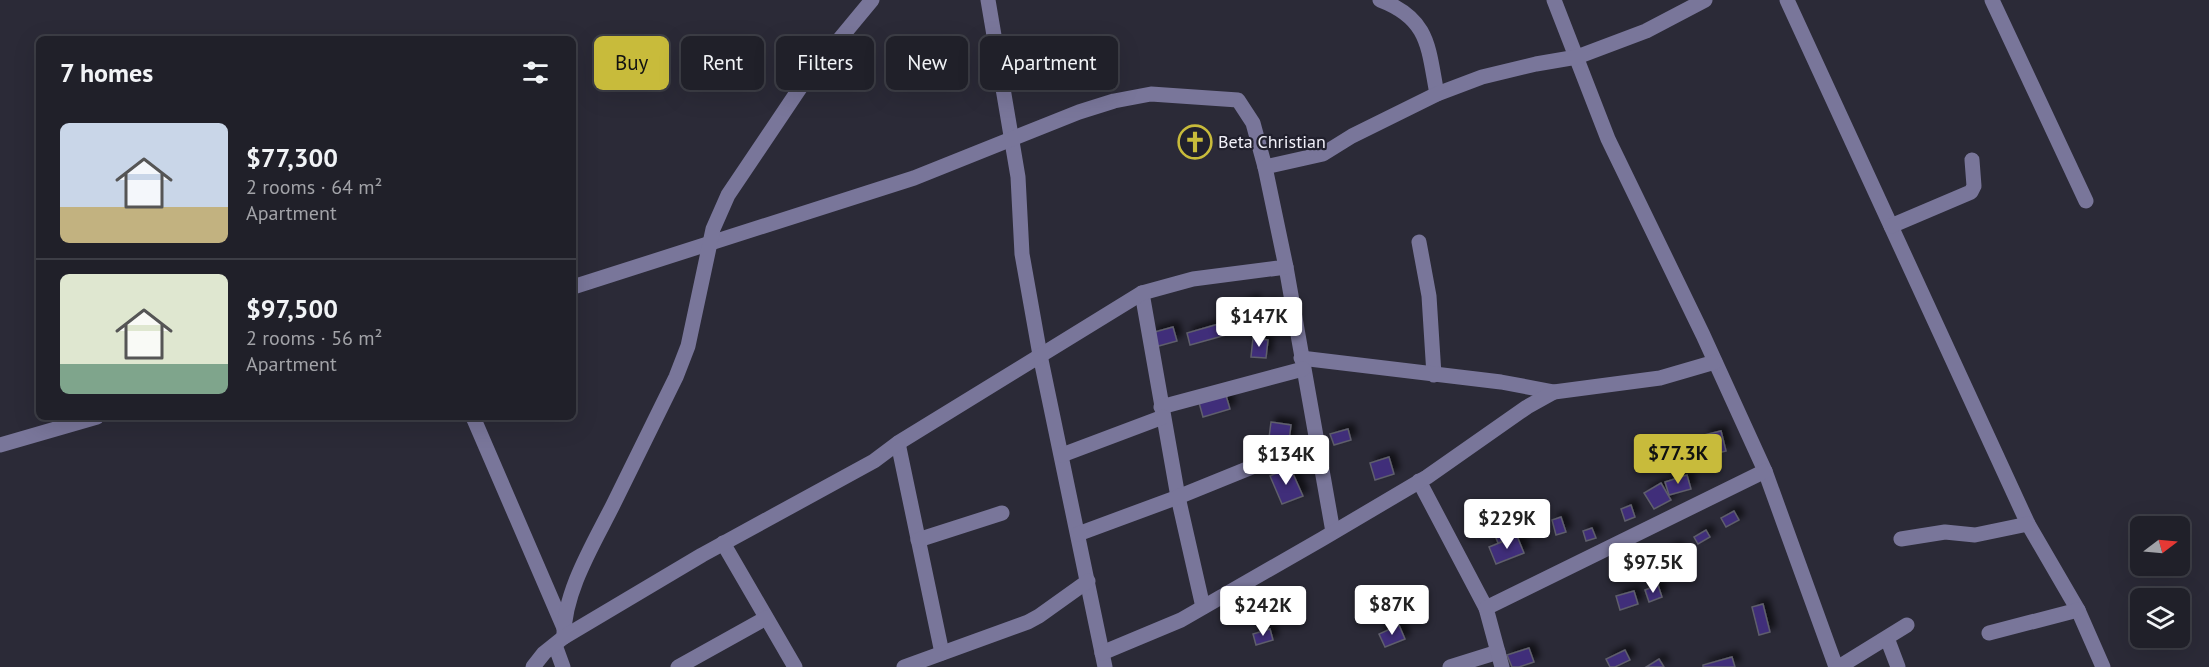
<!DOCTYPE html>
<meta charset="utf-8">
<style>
:root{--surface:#202029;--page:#2d2d35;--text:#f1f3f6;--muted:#a2a3a8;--line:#3d3e46;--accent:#c8bb3b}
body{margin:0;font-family:"PT Sans",sans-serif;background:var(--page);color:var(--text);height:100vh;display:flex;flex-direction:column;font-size:22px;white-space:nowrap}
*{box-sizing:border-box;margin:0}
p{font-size:20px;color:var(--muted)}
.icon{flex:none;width:33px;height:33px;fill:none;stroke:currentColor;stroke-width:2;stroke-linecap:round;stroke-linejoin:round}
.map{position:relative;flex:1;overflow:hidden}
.side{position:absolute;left:36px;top:36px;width:540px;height:384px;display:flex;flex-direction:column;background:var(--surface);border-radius:9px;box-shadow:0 6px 24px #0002,0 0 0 2px var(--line)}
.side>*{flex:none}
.guide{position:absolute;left:594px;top:36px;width:570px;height:54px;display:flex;gap:12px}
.needle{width:39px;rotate:74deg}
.controls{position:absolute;left:2130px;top:516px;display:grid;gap:12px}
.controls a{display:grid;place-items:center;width:60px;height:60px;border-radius:9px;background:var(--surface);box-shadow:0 6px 24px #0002,0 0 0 2px var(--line);font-size:30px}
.price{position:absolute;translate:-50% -51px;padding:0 14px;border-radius:6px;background:#fff;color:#222;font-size:20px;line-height:39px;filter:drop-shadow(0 2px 3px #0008)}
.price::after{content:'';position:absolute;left:50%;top:36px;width:18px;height:14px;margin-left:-9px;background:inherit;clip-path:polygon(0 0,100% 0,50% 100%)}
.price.active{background:var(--accent);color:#111}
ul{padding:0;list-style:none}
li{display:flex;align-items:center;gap:18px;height:150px;padding:0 24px}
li+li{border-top:2px solid var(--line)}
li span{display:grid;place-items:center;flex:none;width:168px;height:120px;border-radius:9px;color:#555}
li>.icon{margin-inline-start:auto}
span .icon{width:72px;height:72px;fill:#fffc;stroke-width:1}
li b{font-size:26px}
h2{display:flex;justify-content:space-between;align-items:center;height:72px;padding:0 24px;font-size:26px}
.tag{padding:0 21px;border-radius:9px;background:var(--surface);box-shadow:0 6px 24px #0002,0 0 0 2px var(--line);font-size:21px;line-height:54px}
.tag.active{background:var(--accent);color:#111}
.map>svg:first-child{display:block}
.building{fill:#3f2e7a;stroke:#5f5e6c;stroke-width:1.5;filter:url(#shadow)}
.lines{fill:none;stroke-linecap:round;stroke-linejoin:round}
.minor{stroke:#79769a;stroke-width:15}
.labels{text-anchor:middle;stroke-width:4.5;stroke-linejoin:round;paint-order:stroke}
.poi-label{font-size:18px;fill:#f0eff8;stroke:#21202d;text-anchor:start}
</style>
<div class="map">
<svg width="2209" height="667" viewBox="0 0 2209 667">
<defs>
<filter id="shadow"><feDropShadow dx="5.5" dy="-5.5" stdDeviation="3" flood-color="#0009"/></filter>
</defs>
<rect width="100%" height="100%" fill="#2b2a37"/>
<!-- building -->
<g class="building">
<path d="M1253,300L1258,310L1235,320L1230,310Z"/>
<path d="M1271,304L1276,321L1264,325L1259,307Z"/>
<path d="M1222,323L1226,335L1190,345L1187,333Z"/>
<path d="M1173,327L1177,341L1155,347L1151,333Z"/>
<path d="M1253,338L1268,340L1266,358L1251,357Z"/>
<path d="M1225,392L1230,409L1203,417L1198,399Z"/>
<path d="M1271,422L1291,425L1288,449L1268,446Z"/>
<path d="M1348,429L1351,440L1334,445L1330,434Z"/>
<path d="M1721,431L1726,451L1710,455L1704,435Z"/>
<path d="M1389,457L1394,474L1375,480L1370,463Z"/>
<path d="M1290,467L1303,496L1282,504L1270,476Z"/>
<path d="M1687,475L1691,489L1669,495L1665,482Z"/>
<path d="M1661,483L1671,500L1654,509L1644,493Z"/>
<path d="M1631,505L1635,517L1625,521L1621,509Z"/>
<path d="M1734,511L1739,520L1726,527L1721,518Z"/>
<path d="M1520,513L1527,532L1498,543L1491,525Z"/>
<path d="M1561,517L1566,532L1556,535L1552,520Z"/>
<path d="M1592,528L1596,538L1586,541L1583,531Z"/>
<path d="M1706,530L1710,537L1698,544L1694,537Z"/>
<path d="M1517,536L1524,553L1496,564L1489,547Z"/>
<path d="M1677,547L1681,557L1669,562L1665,551Z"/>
<path d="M1658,585L1662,597L1649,602L1645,590Z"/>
<path d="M1634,591L1638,604L1620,610L1616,596Z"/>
<path d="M1763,604L1770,632L1759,635L1752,607Z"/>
<path d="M1399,625L1405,639L1385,647L1379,634Z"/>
<path d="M1270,629L1273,640L1256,645L1253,634Z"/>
<path d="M1529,648L1534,662L1519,667H1512L1507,655Z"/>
<path d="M1625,650L1630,660L1615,667H1610L1606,659Z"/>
<path d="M1732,657L1735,667H1703V665Z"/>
<path d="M1659,659L1664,667H1646Z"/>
</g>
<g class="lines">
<!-- minor -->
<g class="minor">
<path d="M988,0L1018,177L1022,254L1040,355L1105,667"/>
<path d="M1380,0C1430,19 1428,48 1437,94"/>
<path d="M1554,0L1608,139L1703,335L1765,471L1836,667"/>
<path d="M1787,0L2028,524L2078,610L2103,667"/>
<path d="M1992,0L2086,201"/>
<path d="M1891,226L1971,192L1974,186L1972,160"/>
<path d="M1419,242L1429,296L1434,375"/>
<path d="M1286,267L1333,532"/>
<path d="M573,287L914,178L1079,112L1114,101L1151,94L1238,100L1253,123L1265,167"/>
<path d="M1142,293L1178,497L1203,607"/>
<path d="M1301,358L1501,382L1554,392L1660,378L1715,362"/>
<path d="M1161,407L1303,369"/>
<path d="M473,417L564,628"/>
<path d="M898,443L942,653"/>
<path d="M0,445L97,417"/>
<path d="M1062,455L1163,417"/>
<path d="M1419,481L1486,608"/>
<path d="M1078,534L1178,497L1316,441"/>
<path d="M1901,539L1945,532L1975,535L2028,524"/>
<path d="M918,540L1002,513"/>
<path d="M723,543L795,667"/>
<path d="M1989,633L2078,610"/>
<path d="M564,637C563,593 594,543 613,505C634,462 655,420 676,377L688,346L713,229L728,195L804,82L872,0"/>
<path d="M1887,638L1898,667"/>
<path d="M555,645L563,667"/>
<path d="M1102,653L1181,620L1322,539L1427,477L1527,407L1554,392"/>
<path d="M533,667L544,653L564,637L702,555L874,461L898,443L1142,293L1193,279L1286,267L1265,167L1323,154L1352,136L1437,94L1482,77L1536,64L1577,57L1646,31L1705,0"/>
<path d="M678,667L766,618"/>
<path d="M904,667L1028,622L1039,616L1088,581"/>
<path d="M1450,667L1498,652"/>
<path d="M1502,667L1486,608L1765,471"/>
<path d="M1839,667L1907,625"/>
</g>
</g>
<!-- icons -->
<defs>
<g id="church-ring" transform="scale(1.725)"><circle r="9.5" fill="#21202d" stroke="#c8bb3b" stroke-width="1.5"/><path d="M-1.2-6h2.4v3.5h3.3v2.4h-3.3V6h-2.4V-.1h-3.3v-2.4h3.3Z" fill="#c8bb3b"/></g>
</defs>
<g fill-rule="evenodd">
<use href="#church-ring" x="1195" y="142"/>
</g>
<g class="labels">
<!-- poi labels -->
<g class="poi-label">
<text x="1218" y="148">Beta Christian</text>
</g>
</g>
</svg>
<div class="controls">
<a><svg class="needle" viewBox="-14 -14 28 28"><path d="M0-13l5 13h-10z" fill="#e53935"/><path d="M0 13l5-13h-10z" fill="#a2a3a8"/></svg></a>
<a><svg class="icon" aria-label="layers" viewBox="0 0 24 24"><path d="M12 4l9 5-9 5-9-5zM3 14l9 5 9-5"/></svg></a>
</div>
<b class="price" style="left:1259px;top:348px">$147K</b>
<b class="price active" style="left:1678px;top:485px">$77.3K</b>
<b class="price" style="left:1286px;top:486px">$134K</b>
<b class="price" style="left:1507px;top:550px">$229K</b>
<b class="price" style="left:1653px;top:594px">$97.5K</b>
<b class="price" style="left:1392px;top:636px">$87K</b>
<b class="price" style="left:1263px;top:637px">$242K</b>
<div class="guide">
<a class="tag active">Buy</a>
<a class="tag">Rent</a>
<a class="tag">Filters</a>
<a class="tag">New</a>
<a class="tag">Apartment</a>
</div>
<section class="side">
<h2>7 homes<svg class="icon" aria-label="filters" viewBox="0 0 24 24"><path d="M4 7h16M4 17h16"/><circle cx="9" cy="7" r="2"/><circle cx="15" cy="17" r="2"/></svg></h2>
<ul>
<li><span style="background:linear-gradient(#c9d6e8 70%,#c2b280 0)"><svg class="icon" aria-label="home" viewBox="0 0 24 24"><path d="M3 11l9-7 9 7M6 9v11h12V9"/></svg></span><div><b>$77,300</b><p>2 rooms · 64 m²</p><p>Apartment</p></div></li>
<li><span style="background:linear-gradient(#dfe7d0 75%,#7fa58c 0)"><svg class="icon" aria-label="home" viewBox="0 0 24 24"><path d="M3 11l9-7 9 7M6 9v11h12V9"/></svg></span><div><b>$97,500</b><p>2 rooms · 56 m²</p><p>Apartment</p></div></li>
</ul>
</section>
</div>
